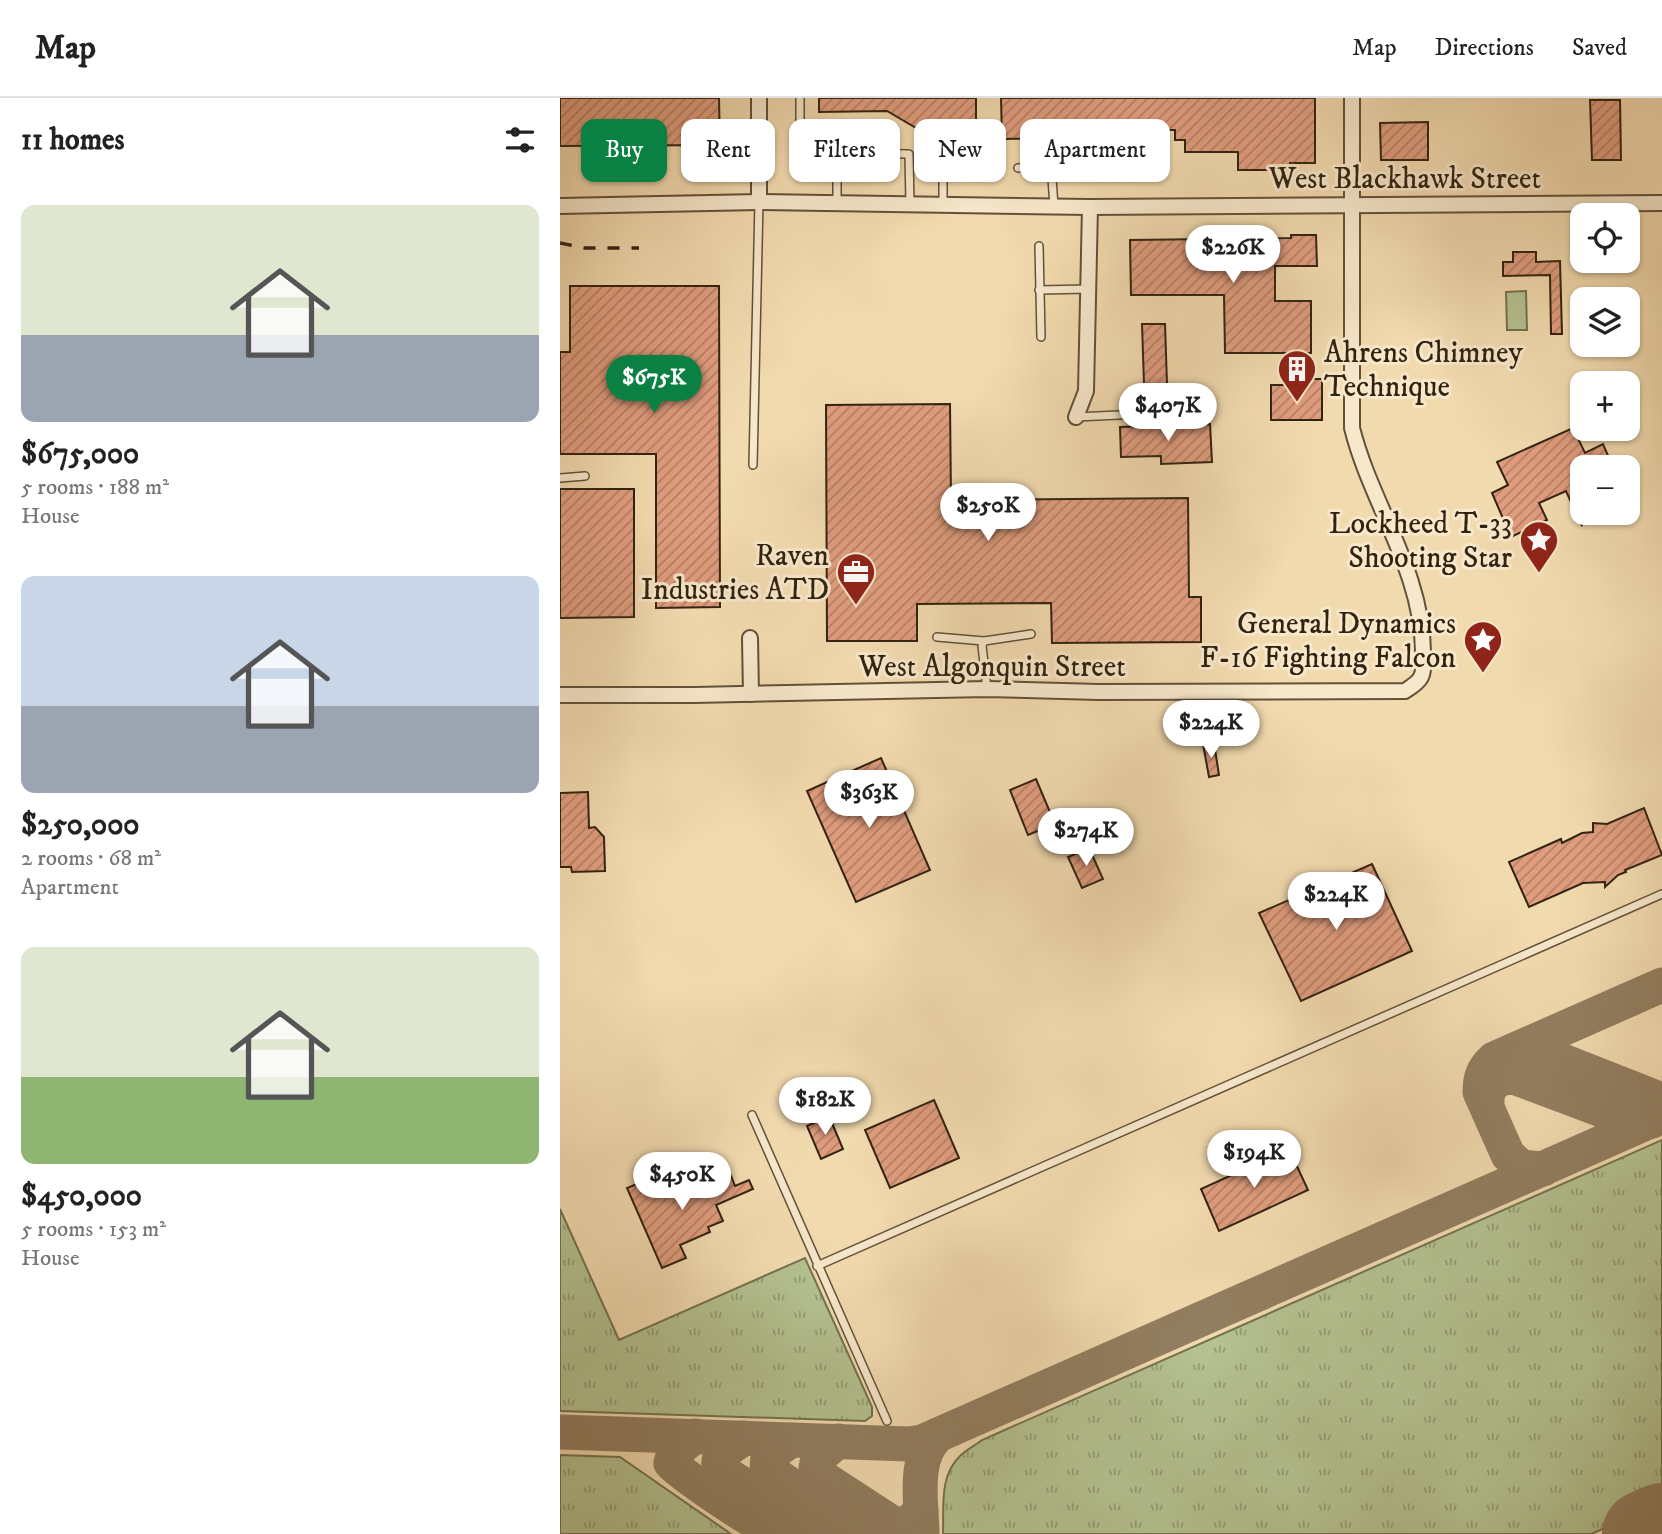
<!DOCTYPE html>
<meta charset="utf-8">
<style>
:root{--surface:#fff;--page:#f6f6f6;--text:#222;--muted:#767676;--line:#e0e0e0;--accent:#0b8043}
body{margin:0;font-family:"IM FELL DW Pica",serif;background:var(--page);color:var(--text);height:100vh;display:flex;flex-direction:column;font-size:26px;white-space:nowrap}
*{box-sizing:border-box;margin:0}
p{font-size:23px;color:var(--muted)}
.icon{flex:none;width:38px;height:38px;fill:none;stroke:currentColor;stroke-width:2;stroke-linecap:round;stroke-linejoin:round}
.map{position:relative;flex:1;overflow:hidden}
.side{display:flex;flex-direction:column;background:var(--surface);width:560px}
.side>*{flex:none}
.top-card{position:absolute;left:21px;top:21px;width:665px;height:63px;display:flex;gap:14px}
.buttons{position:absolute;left:1010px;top:105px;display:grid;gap:14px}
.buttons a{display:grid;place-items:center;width:70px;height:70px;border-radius:14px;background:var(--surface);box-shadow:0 2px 5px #0004;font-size:35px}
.price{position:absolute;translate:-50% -60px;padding:0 16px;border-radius:24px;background:#fff;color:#222;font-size:23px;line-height:46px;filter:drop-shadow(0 2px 4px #0008)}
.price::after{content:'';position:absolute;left:50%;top:42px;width:21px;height:16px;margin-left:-10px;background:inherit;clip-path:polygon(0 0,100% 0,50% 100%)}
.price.on{background:var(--accent);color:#fff}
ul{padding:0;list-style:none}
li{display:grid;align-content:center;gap:14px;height:371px;padding:0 21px}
li span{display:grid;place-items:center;height:217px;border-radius:14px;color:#555}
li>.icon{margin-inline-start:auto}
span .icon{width:126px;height:126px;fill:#fffc;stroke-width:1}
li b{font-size:30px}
h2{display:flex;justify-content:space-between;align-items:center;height:84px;padding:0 21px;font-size:30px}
.pill{padding:0 24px;border-radius:14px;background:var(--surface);box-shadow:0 2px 5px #0004;font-size:24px;line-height:63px}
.pill.on{background:var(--accent);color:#fff}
header{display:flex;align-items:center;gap:42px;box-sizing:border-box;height:98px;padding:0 35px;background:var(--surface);border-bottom:2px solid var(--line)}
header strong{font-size:33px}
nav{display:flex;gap:38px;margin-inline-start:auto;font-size:24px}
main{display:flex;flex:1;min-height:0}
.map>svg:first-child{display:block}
.grass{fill:url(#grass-tufts);stroke:#737250;stroke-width:2}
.pitch{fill:#b4c190;stroke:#737250;stroke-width:2}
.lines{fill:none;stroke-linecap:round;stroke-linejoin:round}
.taxiway{stroke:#927e60;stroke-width:35}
.runway{stroke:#927e60;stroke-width:88}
.building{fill:url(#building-hatch);stroke:#322310;stroke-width:2}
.lane-casing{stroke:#625138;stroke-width:10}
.street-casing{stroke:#625138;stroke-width:18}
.lane{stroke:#f7e7cb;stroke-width:7}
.street{stroke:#f7e7cb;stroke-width:14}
.rail{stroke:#322310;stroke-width:3.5;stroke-dasharray:12 12;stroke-linecap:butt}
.labels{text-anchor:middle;stroke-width:6;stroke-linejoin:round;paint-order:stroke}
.street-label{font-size:30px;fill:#322310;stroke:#f7e7cb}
.poi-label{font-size:30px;fill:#322310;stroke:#f7e7cb;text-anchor:end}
</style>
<header>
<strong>Map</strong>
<nav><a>Map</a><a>Directions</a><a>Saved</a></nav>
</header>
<main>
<section class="side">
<h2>11 homes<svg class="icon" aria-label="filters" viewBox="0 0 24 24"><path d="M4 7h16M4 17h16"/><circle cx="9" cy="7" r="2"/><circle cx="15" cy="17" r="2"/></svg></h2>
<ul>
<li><span style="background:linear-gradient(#dfe7d0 60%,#9aa5b1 0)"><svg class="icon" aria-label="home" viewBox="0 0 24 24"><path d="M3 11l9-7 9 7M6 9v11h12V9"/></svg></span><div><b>$675,000</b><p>5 rooms · 188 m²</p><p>House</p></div></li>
<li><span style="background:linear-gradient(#c9d6e8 60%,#9aa5b1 0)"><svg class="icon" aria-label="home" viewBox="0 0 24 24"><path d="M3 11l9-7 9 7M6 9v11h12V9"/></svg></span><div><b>$250,000</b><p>2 rooms · 68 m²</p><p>Apartment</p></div></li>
<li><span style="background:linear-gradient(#dfe7d0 60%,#8fb573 0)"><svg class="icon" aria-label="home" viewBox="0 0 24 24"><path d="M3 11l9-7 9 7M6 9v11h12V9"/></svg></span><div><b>$450,000</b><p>5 rooms · 153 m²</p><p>House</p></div></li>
</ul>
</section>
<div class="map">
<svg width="1102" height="1436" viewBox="0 0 1102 1436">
<defs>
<pattern id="grass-tufts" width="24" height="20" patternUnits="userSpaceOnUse" patternTransform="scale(1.75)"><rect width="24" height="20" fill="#b4c190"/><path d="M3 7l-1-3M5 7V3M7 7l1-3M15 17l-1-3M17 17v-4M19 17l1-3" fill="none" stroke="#939c74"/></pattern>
<pattern id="building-hatch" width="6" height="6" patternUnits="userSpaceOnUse" patternTransform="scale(1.75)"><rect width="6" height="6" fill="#e09d7e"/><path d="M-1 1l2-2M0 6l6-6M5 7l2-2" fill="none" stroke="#b68066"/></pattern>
</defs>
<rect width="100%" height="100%" fill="#f2daaf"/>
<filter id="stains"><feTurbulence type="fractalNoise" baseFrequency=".00286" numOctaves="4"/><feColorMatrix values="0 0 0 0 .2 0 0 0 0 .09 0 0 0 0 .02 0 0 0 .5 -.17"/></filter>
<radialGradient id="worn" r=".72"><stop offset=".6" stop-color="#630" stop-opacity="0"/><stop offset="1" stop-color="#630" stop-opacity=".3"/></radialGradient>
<!-- grass -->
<g class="grass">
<path d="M1102,1042V1405L1031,1436H383C384,1409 379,1378 400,1358C407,1351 416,1347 422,1342Z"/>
<path d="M0,1111L59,1242L245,1160L312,1309V1318L305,1323L0,1313Z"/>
<path d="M0,1357L60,1359L171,1436H0Z"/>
</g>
<!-- pitch -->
<path class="pitch" d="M966,193L967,232H947L946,194Z"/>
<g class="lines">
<!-- taxiway -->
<g class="taxiway">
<path d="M955,952H975L1102,1002"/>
<path d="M927,1005C926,988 937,979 954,979L1066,1021L1082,1024L1092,1023"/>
<path d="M983,1071L961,1069L948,1057L920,994C920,980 923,971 934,961L1102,887"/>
<path d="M0,1334L349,1346L362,1344L1102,1018"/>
<path d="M135,1338L114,1355L111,1365C122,1377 191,1424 206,1429C221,1434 320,1435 336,1430C347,1427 354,1421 361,1412"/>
<path d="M184,1340C172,1349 154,1356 160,1372L252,1431"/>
<path d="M231,1342L208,1359L207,1371L285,1424L301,1432"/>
<path d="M278,1343L258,1360L256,1370L260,1378L329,1423L342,1428"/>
<path d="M362,1434C361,1403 353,1359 378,1337"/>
</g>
<!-- runway -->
<path class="runway" d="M1086,1436L1102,1429"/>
</g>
<!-- building -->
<g class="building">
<path d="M0,0H159L160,47L0,48Z"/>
<path d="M259,0H416V40H433V67H404V42H356V30L327,13L259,14Z"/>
<path d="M441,0H755V65H730V72H678V54H625V42H615V32H540V54H528V40L442,41Z"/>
<path d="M1030,2H1060L1061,62H1032Z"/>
<path d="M868,24V62H821L820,25Z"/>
<path d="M731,137H756L757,168H715V203H751V255H665L664,197H571L570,142L731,140Z"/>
<path d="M953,154H976V164L1000,163L1002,236H991L990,177L943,178V164H953Z"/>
<path d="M10,188H159L160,509L96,510V356H0V254H10Z"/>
<path d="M582,226H605L607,286H584Z"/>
<path d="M748,281H762V322H711V287H748Z"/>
<path d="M390,306L391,402L628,400L629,499H641V544L492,545L491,505L357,506V543H267L266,307Z"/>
<path d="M650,326L652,364L601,366V358L561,359L560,329Z"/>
<path d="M1013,330L1025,355L1043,346L1053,369H1022V428L1006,393L979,405L987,422L951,439L932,395L948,387L937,364Z"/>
<path d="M0,391H74V519L0,520Z"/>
<path d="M654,645L659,677L649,679L643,646Z"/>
<path d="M321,660L370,772L296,804L247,693Z"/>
<path d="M476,681L495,726L468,737L450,692Z"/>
<path d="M28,694L29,730L35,729L44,739L45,773L12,774L11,769H0V695Z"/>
<path d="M1084,710L1102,757L1065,772L1066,774L1058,777L1045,789V784L1023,785L969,809L949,764L1001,741L1002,745L1022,735L1033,734V725L1047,726Z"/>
<path d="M529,750L543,781L522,790L508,759Z"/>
<path d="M812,766L852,853L741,903L699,815Z"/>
<path d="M374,1002L399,1060L330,1090L305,1032Z"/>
<path d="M269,1018L283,1051L261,1061L247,1028Z"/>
<path d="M729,1051L748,1092L659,1133L641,1091Z"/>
<path d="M168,1070L175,1088L189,1082L193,1091L156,1107L163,1123L148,1129L150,1134L120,1147L126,1160L102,1170L67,1090L94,1079L102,1098Z"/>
</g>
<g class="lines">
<!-- lane casing -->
<g class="lane-casing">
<g id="lane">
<path d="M277,30V105"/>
<path d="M278,55L349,56L350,106"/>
<path d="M240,57V0"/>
<path d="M383,60V107"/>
<path d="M458,70L491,67L494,108"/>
<path d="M479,148L481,239"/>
<path d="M479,192L528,191"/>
<path d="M516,319L645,313"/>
<path d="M193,367L199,104"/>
<path d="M0,380L25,378"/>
<path d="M377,539L424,543"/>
<path d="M427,591L422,548L424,543L471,536"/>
<path d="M192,1017L327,1323"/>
<path d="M257,1168L1102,796"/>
</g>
</g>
<!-- street casing -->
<g class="street-casing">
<g id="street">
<path d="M199,0V104"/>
<path d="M0,108L199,104L530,109L1102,105"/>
<path d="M516,319L526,293L530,109"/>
<path d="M190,540L191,596"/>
<path d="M0,597H134L427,591L539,594L845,593C851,589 858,585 861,579C865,571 863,562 863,553C862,472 811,406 792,330V0"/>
</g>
</g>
<!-- lane -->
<use href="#lane" class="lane"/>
<!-- street -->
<use href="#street" class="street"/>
<!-- rail -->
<path class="rail" d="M0,145L25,150H79"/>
</g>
<!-- icons -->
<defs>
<g id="building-pin" transform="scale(2.0125)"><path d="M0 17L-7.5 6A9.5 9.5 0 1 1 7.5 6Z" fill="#8f2418" stroke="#f7e7cb"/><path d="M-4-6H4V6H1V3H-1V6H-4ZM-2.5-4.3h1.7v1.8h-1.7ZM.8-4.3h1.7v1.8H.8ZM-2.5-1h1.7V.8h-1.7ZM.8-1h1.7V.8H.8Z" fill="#fff"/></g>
<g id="sight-pin" transform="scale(2.0125)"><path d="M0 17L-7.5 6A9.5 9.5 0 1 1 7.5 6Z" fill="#8f2418" stroke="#f7e7cb"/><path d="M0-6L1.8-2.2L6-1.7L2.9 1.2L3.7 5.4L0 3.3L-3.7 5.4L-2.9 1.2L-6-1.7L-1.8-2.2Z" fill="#fff"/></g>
<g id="office-pin" transform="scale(2.0125)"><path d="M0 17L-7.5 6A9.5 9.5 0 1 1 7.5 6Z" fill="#8f2418" stroke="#f7e7cb"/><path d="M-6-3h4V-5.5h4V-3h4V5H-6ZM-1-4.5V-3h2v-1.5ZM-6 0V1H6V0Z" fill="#fff"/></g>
</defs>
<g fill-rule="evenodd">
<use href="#building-pin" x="737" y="271"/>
<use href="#sight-pin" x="979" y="442"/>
<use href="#office-pin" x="296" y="474"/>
<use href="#sight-pin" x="923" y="542"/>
</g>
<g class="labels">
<!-- street labels -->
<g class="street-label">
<text x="845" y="90">West Blackhawk Street</text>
<text x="432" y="578">West Algonquin Street</text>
</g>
<!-- poi labels -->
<g class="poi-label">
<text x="764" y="264" text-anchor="start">Ahrens Chimney<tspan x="764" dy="34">Technique</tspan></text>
<text x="952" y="435">Lockheed T-33<tspan x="952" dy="34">Shooting Star</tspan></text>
<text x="269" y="467">Raven<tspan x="269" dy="34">Industries ATD</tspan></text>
<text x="896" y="535">General Dynamics<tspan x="896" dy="34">F-16 Fighting Falcon</tspan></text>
</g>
</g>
<rect width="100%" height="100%" filter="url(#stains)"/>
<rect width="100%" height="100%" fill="url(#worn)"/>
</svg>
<div class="buttons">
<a><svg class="icon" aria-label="locate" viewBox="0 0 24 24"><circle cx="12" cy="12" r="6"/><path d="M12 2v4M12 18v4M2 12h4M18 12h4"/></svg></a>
<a><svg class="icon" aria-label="layers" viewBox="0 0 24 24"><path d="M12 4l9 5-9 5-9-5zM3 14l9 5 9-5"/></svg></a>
<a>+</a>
<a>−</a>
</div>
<b class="price" style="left:673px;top:187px">$226K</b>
<b class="price on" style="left:94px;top:317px">$675K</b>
<b class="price" style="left:608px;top:345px">$407K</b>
<b class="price" style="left:428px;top:445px">$250K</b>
<b class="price" style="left:651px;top:662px">$224K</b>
<b class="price" style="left:309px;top:732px">$363K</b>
<b class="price" style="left:526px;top:770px">$274K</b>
<b class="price" style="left:776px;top:834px">$224K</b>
<b class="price" style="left:265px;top:1039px">$182K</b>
<b class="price" style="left:694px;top:1092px">$194K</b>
<b class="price" style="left:122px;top:1114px">$450K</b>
<div class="top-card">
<a class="pill on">Buy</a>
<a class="pill">Rent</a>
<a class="pill">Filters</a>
<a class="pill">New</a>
<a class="pill">Apartment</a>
</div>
</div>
</main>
